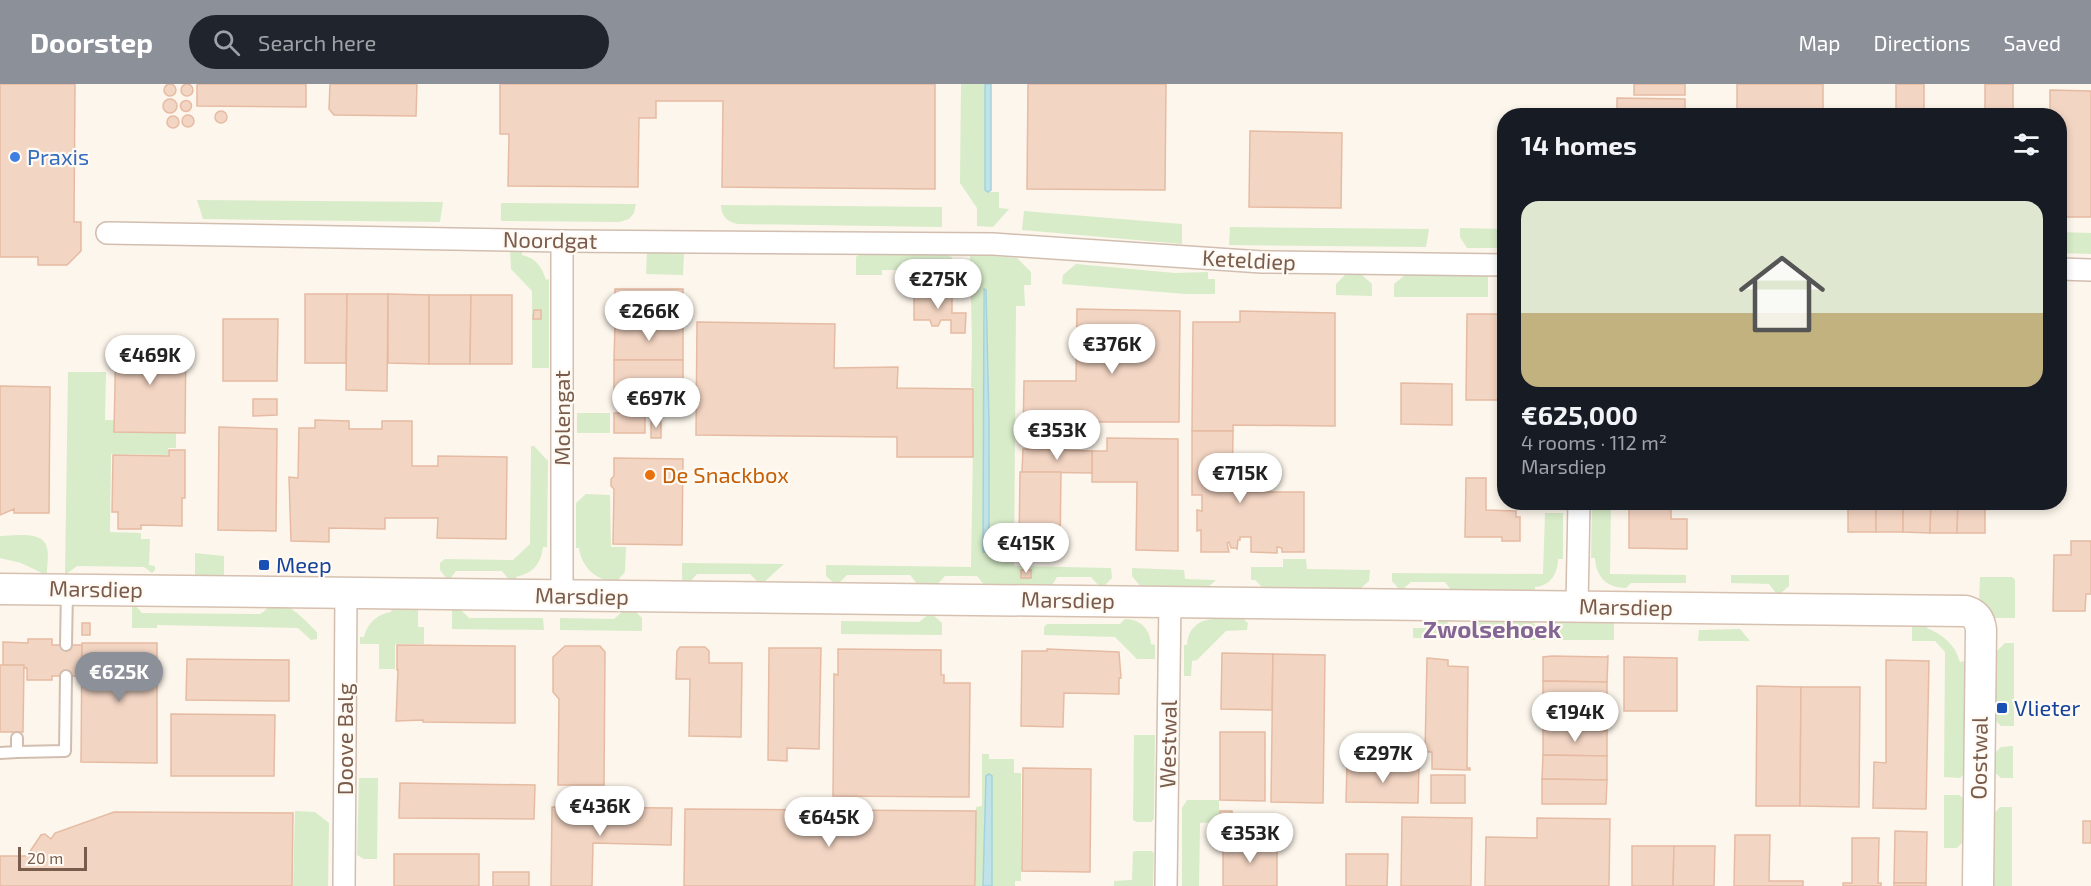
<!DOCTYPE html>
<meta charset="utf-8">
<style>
:root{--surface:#171b24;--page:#20242c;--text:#f1f3f6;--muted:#9ea1a6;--accent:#8c9099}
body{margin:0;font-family:"Exo 2",sans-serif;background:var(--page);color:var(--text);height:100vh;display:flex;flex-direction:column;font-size:22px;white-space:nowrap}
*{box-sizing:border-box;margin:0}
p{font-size:20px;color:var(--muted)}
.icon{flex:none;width:33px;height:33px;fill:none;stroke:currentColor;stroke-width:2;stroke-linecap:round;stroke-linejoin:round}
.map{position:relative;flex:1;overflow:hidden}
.sheet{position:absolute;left:1497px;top:24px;width:570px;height:402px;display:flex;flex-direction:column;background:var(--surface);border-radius:24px;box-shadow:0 3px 9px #0003}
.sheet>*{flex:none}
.scale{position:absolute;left:18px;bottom:15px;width:69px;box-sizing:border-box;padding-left:6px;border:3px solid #7a5c4d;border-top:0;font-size:16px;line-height:21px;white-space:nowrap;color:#7a5c4d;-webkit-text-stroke:4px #fffaf3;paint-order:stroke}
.price{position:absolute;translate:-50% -51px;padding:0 14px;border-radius:21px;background:#fff;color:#222;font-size:20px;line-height:39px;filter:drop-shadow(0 2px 3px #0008)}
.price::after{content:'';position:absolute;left:50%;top:36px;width:18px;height:14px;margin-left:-9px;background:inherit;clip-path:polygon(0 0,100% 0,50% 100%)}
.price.on{background:var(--accent);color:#fff}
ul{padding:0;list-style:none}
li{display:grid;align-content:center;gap:12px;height:318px;padding:0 24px}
li span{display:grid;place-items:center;height:186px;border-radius:18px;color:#555}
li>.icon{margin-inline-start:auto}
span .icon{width:108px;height:108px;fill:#fffc;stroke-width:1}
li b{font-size:26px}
h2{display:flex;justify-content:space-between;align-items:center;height:72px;padding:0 24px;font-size:26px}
header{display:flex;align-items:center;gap:36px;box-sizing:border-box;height:84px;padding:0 30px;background:var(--accent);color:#fff}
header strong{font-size:28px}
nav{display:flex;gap:33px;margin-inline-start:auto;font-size:21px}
.search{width:420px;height:54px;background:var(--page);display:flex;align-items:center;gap:15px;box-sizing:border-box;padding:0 21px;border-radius:33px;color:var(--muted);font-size:22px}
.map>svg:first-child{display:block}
.green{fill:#d8ecc9;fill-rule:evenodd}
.water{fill:#bfe3e8;stroke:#a5d3da;stroke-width:1.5}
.building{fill:#f3d5c3;stroke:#e6bba3;stroke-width:1.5}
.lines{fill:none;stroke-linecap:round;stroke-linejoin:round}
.lane-casing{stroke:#d1beb0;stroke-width:14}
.street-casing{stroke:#d1beb0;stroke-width:24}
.secondary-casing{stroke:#d6c0b0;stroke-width:33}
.lane{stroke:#fff;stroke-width:10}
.street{stroke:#fff;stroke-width:21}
.secondary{stroke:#fff;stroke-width:30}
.shop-dot{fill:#3f7fe0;stroke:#fffaf3;stroke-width:2}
.food-dot{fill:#e8710a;stroke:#fffaf3;stroke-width:2}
.transit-dot{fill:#1a4fb4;stroke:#fffaf3;stroke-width:2}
.labels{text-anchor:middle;stroke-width:4.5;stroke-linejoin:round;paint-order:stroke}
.shop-label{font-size:22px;fill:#366cbe;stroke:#fffaf3;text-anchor:start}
.street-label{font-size:22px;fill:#7a5c4d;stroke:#fffaf3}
.food-label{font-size:22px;fill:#c56008;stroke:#fffaf3;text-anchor:start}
.transit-label{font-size:22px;fill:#164399;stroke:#fffaf3;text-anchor:start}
.neighbourhood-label{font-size:24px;font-weight:bold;fill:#846695;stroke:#fffaf3}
</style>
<header>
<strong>Doorstep</strong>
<div class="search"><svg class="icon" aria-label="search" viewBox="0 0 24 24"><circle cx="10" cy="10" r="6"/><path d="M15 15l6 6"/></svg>Search here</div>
<nav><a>Map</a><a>Directions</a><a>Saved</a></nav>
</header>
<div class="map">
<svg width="2091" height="802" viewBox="0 0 2091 802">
<rect width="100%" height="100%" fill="#fdf6ec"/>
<!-- green -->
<g class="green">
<path d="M961,0H985V106L987,108H999V124L1009,125L993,143L977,142V124L960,99Z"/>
<path d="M197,116L443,118L440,138L203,135Z"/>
<path d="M501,119L636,120L634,129L629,135L619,138L501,137Z"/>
<path d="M721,121L942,123V143L738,140C727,138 721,132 721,121Z"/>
<path d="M1024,127L1182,140V160L1022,146Z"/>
<path d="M1230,143L1429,145L1426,163L1229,161Z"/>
<path d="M1460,144L1504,145V164H1467L1460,153Z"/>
<path d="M2060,148L2091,149V170L2060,169Z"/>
<path d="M510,165H522V171C536,174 542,183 546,196L549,195V284H532V207L511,185Z"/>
<path d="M647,167L684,168L683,191L646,190Z"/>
<path d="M861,169L948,170V172L952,173V184L949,186H882V191H856V173Z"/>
<path d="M970,170L1017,174L1031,188V201H1024L1025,222H1016L1014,482L1111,484L1112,494L1103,503L1099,502L1091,493H1057L1051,503L985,502L977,492H945L936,502L918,501L910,491H847L838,500H835L826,492V481L971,483L974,304L971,303L972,261ZM983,205L986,206L989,337V467L983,468Z"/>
<path d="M1076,180L1175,189L1208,188V195H1215V210H1186L1062,200L1063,191Z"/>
<path d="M1345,191H1362L1372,200V212L1336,211V200Z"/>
<path d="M1405,191L1488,192V213H1394V200Z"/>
<path d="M68,288H106L105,336L176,338V364H168V371L111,370L110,448L141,449V455H150L149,481L155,482V486L152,489L144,483L77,482L65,491Z"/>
<rect x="577" y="329" width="33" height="20"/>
<path d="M531,362H534L548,377L547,463H543C541,480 533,489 516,493V497H510L502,487H456L450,495H447L440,486V479L445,475L513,476L530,460Z"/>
<path d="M586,410L610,411L611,463H626L625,488L616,498C597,497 581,483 579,464H576V419Z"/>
<path d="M1592,419H1611L1610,490L1686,491V499H1631L1626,504C1607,504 1596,493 1595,474H1591Z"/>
<path d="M1545,429H1563V475H1558C1558,490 1550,502 1535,503V507L1451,506L1445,498H1411L1403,505H1399L1392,497V489L1543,490Z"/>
<path d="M0,452C13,452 44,446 47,464C49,472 47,481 47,489H42L21,479L0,474Z"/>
<path d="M195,469L224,472V494L195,492Z"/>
<path d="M1283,475H1306L1307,485L1370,486L1369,497L1360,505L1263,504L1255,496H1251V483H1283Z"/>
<path d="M682,479L784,480L763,499H759L750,490H697L689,499H685L682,495Z"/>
<path d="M1132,484L1184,486L1185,495L1216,496L1208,503H1141L1132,492Z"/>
<path d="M1731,491H1789V502L1781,509H1776L1769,500L1731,499Z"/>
<path d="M1980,493H2012L2015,496V534H1994L1988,524L1979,517Z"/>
<path d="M132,521H135L142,529L260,530C264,528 268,523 272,521C289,516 306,538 317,548V555L311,556L298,544L157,541V544H132Z"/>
<path d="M392,524L418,525V543H424V560H395V585H379V560H360V553H364C367,539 378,530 391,528Z"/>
<path d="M452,526H461L469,534H543L544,546L452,545Z"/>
<path d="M623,527H635L642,534V547L560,546V534L614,535Z"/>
<path d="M929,530H932L942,539V551L841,550V537L919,538Z"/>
<path d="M1214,532H1240L1248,539L1247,546L1226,547L1197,576L1192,577L1191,592H1184V561H1187C1188,545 1198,536 1213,535Z"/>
<path d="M1442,534H1445L1449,540V555L1413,554V544H1433Z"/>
<path d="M1125,535C1140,535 1150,545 1151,560L1155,561V575H1137L1115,553L1044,551V543L1047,540H1120Z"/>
<path d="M1481,535H1526L1535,540V556L1476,555V540Z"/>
<path d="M1553,536H1612L1614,538V556H1548V540Z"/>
<path d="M1916,539L1928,540L1927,544C1943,551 1955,560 1960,578L1964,577L1965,689L1960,694L1944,693L1945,568L1935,557H1912V543Z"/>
<path d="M1740,545L1750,557H1698L1699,546Z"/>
<path d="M2005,559H2014V642H2001L1993,634L1994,570Z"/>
<path d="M1134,651H1155L1154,735L1151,738H1137L1133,736Z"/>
<path d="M2013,662V694H2001L1993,687V671L2001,663Z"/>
<path d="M982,670H989V675H1014V689H1021V797H1015V802H992V692L987,691L983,802H976V723L982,722Z"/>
<path d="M359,694H378L377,775H364L357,771Z"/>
<path d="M1944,711H1959L1964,715V757L1957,764H1944Z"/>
<path d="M1187,716H1219V738L1200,739L1199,802H1182V724Z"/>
<path d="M2000,723H2012V802H1991L1993,731Z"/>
<path d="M295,727L315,728L329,739L328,802H293Z"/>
<path d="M1136,767H1152L1154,770L1153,802H1114V797L1132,796L1133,768Z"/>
</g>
<!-- water -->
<g class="water">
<path d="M985,0H991V106L988,108L985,106Z"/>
<path d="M984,205L986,206L989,337V468H983Z"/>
<path d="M989,690L992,692V802H983L986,692Z"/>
</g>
<!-- building -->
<g class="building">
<path d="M0,0H75L74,138H81V167L67,181H38V173H0Z"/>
<path d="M197,0H306V23L197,22Z"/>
<path d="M330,0H417L416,32L334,31L329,25Z"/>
<path d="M500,0H935V105L722,103L723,17H656V34H639L638,103L508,102L509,50H500Z"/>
<path d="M1028,0H1166L1165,106L1027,105Z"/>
<rect x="1634" y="0" width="51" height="11"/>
<rect x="1737" y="0" width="86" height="32"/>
<path d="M1896,0H1924V30L1896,29Z"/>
<rect x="1985" y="0" width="28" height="30"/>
<circle cx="170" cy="6" r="6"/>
<circle cx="187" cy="6" r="6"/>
<path d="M2050,6L2091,7V133H2060V32H2050Z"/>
<path d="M1617,14L1685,15V32H1617Z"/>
<circle cx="170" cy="22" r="7"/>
<circle cx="186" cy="22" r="5.5"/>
<circle cx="221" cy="33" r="6"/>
<circle cx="188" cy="37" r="6"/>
<circle cx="173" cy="38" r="6"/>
<path d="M1250,47L1342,49L1341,124L1249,123Z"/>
<path d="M615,205H683V241L615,240Z"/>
<path d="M914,208L952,209V229H966L965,249H951V236H941L938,242H932L930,236H914Z"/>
<path d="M305,210H347L346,279H305Z"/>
<path d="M347,210H388L387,307L346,306Z"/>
<path d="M388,210L429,211V280L388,279Z"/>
<path d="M429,211H471L470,280H429Z"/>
<path d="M471,211H512V280H470Z"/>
<path d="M1077,225L1180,227L1179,338H1093L1094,351H1023L1024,297H1076Z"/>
<path d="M534,226H541V235H533Z"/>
<path d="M1240,227L1335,229V342L1233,341V347H1192L1193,238H1240Z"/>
<path d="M1467,230H1504V316H1466Z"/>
<path d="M223,235H278L277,297H223Z"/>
<path d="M697,238L835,240L834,284L898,283L897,304L973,305V373H897V353L696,351Z"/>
<path d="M615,240L683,241V276H614Z"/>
<path d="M116,254L186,255L185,349L114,348Z"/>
<path d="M614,276H683V326H659V313L614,312Z"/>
<path d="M1401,299L1452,300V341L1401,340Z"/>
<path d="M0,302L50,303L49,429H14V425L0,431Z"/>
<path d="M253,315H277V331L253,332Z"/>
<rect x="614" y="329" width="31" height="20"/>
<path d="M315,336L349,337V345H382V337H412V382H438V372L507,373L506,455L437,454L438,434H385V445L329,444V458L291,457L289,393L298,394L299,344H315Z"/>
<rect x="651" y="336" width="10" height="18"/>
<path d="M219,343L277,345L276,447L218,446Z"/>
<path d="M1192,347H1233L1232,408H1304V468H1282V464L1277,463V469L1251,468V453H1240V456H1238L1237,466V464H1231L1229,458L1227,459L1229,468H1201V446L1197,447V426L1202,427V411H1192Z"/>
<path d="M1107,354L1178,355V467L1136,466L1137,398H1092V367H1107Z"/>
<path d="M1023,365L1092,367V389L1022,388Z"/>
<path d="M169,366H185V414H182V442L141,441V445H118V428H112L113,371L169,372Z"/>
<path d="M614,374L683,375L682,461L613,460L614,405L611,402V395L614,392Z"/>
<path d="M1020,388H1061L1060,465H1019Z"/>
<path d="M1466,394H1486V426L1516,427V433H1520V457H1502V453H1465Z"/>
<path d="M1629,418H1671V435H1687V465L1629,464Z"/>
<rect x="1848" y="418" width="28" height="30"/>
<rect x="1876" y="418" width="27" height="30"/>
<path d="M1903,418H1931L1930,449L1903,448Z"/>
<path d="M1931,418H1958L1957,449H1930Z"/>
<path d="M1958,418H1985V449H1957Z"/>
<path d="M2071,457H2091V510H2086L2085,527H2053L2054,471H2071Z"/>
<rect x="1021" y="486" width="10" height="8"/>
<rect x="82" y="539" width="8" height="12"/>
<path d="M28,555H52V561H82L81,592H52V596H27V584H3V558L28,559Z"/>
<path d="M82,559H157V679L81,678Z"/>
<path d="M397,561L515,562V639L423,638V636L396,637L398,586H397Z"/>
<path d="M565,562H600L605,568L604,701H558L559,615L553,608V573Z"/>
<path d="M680,563H705L709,567V579H742L741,653L689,652L690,595H676L677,567Z"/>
<path d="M769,564H821L819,665L787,664V677L768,676Z"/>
<path d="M838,565L941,566V591H944V599H970L969,713L833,712L834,590L838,591Z"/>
<path d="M1047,565L1119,568L1121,594H1119V610L1064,609L1063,643L1021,642L1022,567H1047Z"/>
<path d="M1222,569L1273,570L1272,626L1221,625Z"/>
<path d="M1273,570L1325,571L1323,719L1271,718Z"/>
<path d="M1552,572L1606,573L1608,572L1607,598L1543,597V573Z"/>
<path d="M1624,573L1677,574V627H1624Z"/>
<path d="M1427,574L1448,576V582L1468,583L1467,684H1470V686L1432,685V668H1425Z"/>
<path d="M187,575L289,576V617L186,616Z"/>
<path d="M1886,576L1929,577L1926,725L1873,724L1874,678L1886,679Z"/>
<path d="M0,581H24L23,648H0Z"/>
<path d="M1543,597L1607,598V622H1543Z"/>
<path d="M1757,602L1801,603L1800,722H1756Z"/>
<path d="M1801,603H1860L1859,723L1800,722Z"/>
<path d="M1543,622H1607V647L1543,646Z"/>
<path d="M171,630L275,631L274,692H171Z"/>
<path d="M1543,646L1607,647V672L1543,671Z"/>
<path d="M1220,648H1265V717L1220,716Z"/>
<path d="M1543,671L1607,672V696L1542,695Z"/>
<path d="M1347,681H1419L1418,719L1346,718Z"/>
<path d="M1023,684L1091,685L1090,788L1022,787Z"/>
<rect x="1431" y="691" width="34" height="28"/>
<path d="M1542,695L1607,696L1606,720H1542Z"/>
<path d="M400,699L535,701L534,735L399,734Z"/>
<path d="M552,723L672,724L671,761L593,759L592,802H551Z"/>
<path d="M685,725L976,727L975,802H684Z"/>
<rect x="1220" y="727" width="12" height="8"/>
<path d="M114,728L293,729L292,802H0V772H27L41,751L45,750L51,755L55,749Z"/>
<path d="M1402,733L1472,734L1471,802H1401Z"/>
<path d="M1537,734L1610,735L1609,802H1485L1486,753L1537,754Z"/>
<rect x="2083" y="737" width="8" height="22"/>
<path d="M1895,747L1927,748L1926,799H1894Z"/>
<path d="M1735,751H1770L1769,797H1803V802H1734Z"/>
<path d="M1852,754H1879L1878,799H1881V802H1843V799H1852Z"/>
<path d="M1223,757L1277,758V802H1223Z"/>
<path d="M1632,762H1674L1673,802H1632Z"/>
<path d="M1674,762H1715L1714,802H1673Z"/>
<rect x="394" y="770" width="85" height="32"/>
<path d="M1346,770H1388L1387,802H1346Z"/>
<rect x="493" y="788" width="36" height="14"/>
<rect x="1894" y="799" width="32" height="3"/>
</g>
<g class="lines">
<!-- lane casing -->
<g class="lane-casing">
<g id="lane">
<path d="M66,561L67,507"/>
<path d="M17,668L65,667L66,592"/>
<path d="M0,669L17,668V654"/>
</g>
</g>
<!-- street casing -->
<g class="street-casing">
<g id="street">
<path d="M107,149L562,157L993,160L1262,178L1504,181"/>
<path d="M562,157V511"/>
<path d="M2060,185L2091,186"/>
<path d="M1577,522L1579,418"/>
<path d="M344,802L346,509"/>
<path d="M1166,802L1170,517"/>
</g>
</g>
<!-- secondary casing -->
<g class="secondary-casing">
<path id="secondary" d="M0,505L1966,527C1976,530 1980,536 1981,546L1978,802"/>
</g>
<!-- lane -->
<use href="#lane" class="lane"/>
<!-- street -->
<use href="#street" class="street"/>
<!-- secondary -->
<use href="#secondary" class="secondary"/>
</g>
<!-- markers -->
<circle class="shop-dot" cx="15" cy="73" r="6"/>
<circle class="food-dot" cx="650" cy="391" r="6"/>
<g class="transit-dot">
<rect x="258" y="475" width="12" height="12" rx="3"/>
<rect x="1996" y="618" width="12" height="12" rx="3"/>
</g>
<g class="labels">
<!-- shop labels -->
<g class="shop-label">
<text x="27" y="81">Praxis</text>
</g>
<!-- street labels -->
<g class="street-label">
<text transform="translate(550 156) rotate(1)" y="8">Noordgat</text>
<text transform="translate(1249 176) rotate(3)" y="8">Keteldiep</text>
<text transform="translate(562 334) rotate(-90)" y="8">Molengat</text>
<text transform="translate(96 505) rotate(1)" y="8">Marsdiep</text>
<text transform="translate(582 512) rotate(1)" y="8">Marsdiep</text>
<text transform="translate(1068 516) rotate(1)" y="8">Marsdiep</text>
<text transform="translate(1626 523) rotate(1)" y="8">Marsdiep</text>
<text transform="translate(345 655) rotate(-90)" y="8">Doove Balg</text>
<text transform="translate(1168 660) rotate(-89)" y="8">Westwal</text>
<text transform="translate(1979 674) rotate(-89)" y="8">Oostwal</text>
</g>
<!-- food labels -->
<g class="food-label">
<text x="662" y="399">De Snackbox</text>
</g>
<!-- transit labels -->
<g class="transit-label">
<text x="276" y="489">Meep</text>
<text x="2014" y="632">Vlieter</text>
</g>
<!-- neighbourhood labels -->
<g class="neighbourhood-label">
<text x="1492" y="554">Zwolsehoek</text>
</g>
</g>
</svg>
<div class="scale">20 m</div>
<b class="price" style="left:938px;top:226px">€275K</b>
<b class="price" style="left:649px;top:258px">€266K</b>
<b class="price" style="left:1112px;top:291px">€376K</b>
<b class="price" style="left:150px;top:302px">€469K</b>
<b class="price" style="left:656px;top:345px">€697K</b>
<b class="price" style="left:1057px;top:377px">€353K</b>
<b class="price" style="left:1240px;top:420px">€715K</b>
<b class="price" style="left:1026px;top:490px">€415K</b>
<b class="price on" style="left:119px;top:619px">€625K</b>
<b class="price" style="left:1575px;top:659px">€194K</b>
<b class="price" style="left:1383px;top:700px">€297K</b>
<b class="price" style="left:600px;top:753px">€436K</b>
<b class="price" style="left:829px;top:764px">€645K</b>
<b class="price" style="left:1250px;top:780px">€353K</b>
<section class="sheet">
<h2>14 homes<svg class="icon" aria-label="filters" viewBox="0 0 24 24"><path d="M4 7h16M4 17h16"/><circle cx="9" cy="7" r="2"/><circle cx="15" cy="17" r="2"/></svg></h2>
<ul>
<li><span style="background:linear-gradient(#dfe7d0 60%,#c2b280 0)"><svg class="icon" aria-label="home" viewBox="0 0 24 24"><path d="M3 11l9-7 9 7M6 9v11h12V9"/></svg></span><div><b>€625,000</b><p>4 rooms · 112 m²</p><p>Marsdiep</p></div></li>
</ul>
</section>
</div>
